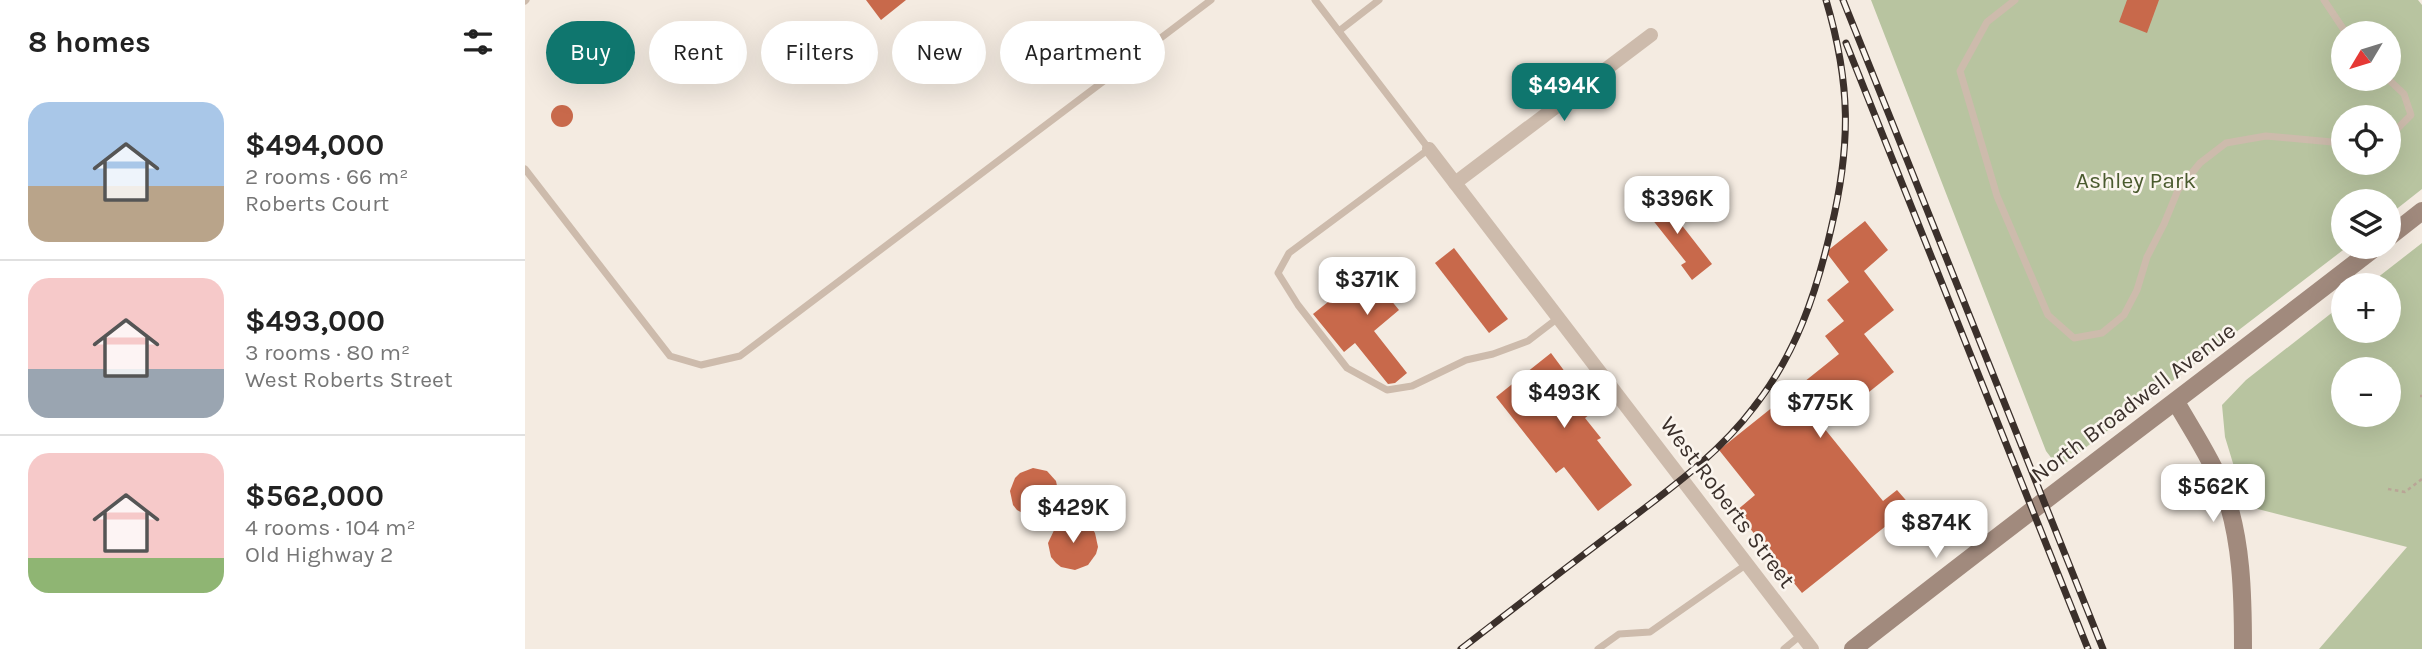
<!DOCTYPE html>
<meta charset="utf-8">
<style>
:root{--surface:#fff;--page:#f6f6f6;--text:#222;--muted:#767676;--line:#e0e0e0;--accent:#0f766e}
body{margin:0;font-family:Karla,sans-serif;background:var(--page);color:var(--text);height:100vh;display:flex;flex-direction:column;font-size:26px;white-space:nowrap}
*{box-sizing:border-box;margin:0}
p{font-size:23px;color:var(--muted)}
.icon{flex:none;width:38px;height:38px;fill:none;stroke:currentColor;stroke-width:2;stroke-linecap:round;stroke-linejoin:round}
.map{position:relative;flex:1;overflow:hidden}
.drawer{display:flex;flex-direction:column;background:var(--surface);width:525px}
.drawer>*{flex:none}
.hud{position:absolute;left:21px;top:21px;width:665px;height:63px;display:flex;gap:14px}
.needle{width:46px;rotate:232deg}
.buttons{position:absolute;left:1806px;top:21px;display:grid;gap:14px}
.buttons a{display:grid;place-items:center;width:70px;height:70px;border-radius:50%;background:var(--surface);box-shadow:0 7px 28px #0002;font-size:35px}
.price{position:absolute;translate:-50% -60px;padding:0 16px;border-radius:14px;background:#fff;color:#222;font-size:23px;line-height:46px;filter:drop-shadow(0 2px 4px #0008)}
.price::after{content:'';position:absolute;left:50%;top:42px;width:21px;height:16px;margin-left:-10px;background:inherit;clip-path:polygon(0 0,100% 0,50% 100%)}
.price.active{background:var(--accent);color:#fff}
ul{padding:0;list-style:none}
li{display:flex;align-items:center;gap:21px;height:175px;padding:0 28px}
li+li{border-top:2px solid var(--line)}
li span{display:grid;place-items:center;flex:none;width:196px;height:140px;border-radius:21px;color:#555}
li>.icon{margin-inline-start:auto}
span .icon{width:84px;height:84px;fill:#fffc;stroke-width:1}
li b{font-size:30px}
h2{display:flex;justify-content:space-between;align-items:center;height:84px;padding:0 28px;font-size:30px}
.chip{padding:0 24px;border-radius:32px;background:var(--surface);box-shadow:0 7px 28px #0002;font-size:24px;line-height:63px}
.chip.active{background:var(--accent);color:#fff}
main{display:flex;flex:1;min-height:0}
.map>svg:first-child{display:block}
.green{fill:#b8c4a0;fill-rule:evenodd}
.building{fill:#c8694b}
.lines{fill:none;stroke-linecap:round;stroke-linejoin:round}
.path{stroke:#b9a596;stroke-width:2.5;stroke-dasharray:3.5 3.5;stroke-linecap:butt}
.service{stroke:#cdbbac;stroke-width:7}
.minor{stroke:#cdbbac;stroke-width:14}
.secondary{stroke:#a18a7d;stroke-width:18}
.rail-casing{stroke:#3b302b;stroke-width:7}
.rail{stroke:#fbf5ee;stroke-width:4.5;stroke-dasharray:13;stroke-linecap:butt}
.labels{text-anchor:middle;stroke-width:5;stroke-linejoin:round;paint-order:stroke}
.park-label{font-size:23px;fill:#4a5a2e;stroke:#fbf5ee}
.street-label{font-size:23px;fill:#3b302b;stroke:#fbf5ee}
</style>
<main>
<section class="drawer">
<h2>8 homes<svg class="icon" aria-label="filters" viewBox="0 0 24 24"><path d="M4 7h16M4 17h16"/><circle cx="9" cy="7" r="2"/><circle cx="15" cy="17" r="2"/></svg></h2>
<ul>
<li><span style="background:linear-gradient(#a9c7e8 60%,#b9a48a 0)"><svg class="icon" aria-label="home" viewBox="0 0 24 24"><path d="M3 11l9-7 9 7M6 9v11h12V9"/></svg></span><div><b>$494,000</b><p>2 rooms · 66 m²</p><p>Roberts Court</p></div></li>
<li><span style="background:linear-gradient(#f6c9c9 65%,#9aa5b1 0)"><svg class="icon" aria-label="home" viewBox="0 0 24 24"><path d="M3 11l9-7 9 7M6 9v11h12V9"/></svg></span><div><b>$493,000</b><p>3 rooms · 80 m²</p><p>West Roberts Street</p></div></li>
<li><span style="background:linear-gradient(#f6c9c9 75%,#8fb573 0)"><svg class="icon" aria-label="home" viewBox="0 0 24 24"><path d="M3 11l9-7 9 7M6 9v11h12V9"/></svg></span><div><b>$562,000</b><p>4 rooms · 104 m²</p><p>Old Highway 2</p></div></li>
</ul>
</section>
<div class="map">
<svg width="1897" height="649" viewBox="0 0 1897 649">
<rect width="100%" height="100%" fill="#f4ebe1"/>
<!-- green -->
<g class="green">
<path d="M1346,0H1893L1897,5V189L1864,215V201H1818V247H1822L1534,468L1521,451ZM1818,33H1864V79H1818ZM1818,117H1864V163H1818Z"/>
<path d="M1897,243V649H1794L1882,547L1721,506L1700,437L1697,405L1721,380L1818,304V331H1864V285H1843ZM1818,369H1864V415H1818Z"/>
</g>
<!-- building -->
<g class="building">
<path d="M341,0H381L356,20Z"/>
<path d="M1602,0H1634L1622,33L1594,22Z"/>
<circle cx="37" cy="116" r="11"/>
<path d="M1131,192L1187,264L1167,280L1156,265L1161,262L1115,204Z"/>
<path d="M1340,221L1363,250L1339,271L1369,310L1339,334L1369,372L1299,428L1358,501L1372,490L1386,506L1277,593L1211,511L1230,495L1194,450L1314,354L1300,336L1319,321L1302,300L1324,282L1301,252Z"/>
<path d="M929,248L983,319L964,333L910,263Z"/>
<path d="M871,259L888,280L865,299L874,310L849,331L882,373L870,383L863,384L830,343L819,352L788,314L838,274L844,281Z"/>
<path d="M1026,353L1069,411L1060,418L1076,438L1072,440L1107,485L1073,511L1039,467L1031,473L971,397Z"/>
<path d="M508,468L522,471L531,481L534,495L526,514L505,517L492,510L488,505L485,491L490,478L495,473Z"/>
<path d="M546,520L553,521L566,527L570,533L573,547L571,554L563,565L550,570L536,567L531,563L526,557L523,543L532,524Z"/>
</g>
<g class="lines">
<!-- path -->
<g class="path">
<path d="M1895,396H1897"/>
<path d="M1863,489L1880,492L1897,479"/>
</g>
<!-- service -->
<g class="service">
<path d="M790,0L904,149L764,253L753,273L773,305L822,368L862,390L887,386L941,360L968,354L1003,341L1033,318"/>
<path d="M1490,0L1462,22L1435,71L1472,196L1523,315L1549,338L1577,333L1599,315L1612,290L1622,257L1639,224L1653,190L1675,163L1701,143L1741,136L1818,143"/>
<path d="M1799,0L1821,33"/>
<path d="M0,1L1,0"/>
<path d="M814,31L854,0"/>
<path d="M1863,79L1879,94L1886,115L1870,131L1864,134"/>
<path d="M0,169L145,356L176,365L215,356L686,0"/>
<path d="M1073,649L1094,634L1125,632L1222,564"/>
<path d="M1259,649L1276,635"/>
</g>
<!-- minor -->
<g class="minor">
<path d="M904,149L1287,649"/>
<path d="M930,183L1126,35"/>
</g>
<!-- secondary -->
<g class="secondary">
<path d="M1864,237L1897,211"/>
<path d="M1651,402C1667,430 1686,458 1698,488C1717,538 1718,596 1718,649"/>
<path d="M1328,649C1501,513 1677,382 1851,247"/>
</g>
<!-- rail casing -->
<g class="rail-casing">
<g id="rail">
<path d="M1318,0L1578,649"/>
<path d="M1321,43L1563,649"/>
<path d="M936,649C989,608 1042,567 1095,527C1143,490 1193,455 1229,407C1271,354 1291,294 1306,229C1326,145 1326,84 1301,0"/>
</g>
</g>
<!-- rail -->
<use href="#rail" class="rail"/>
</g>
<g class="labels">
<!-- park labels -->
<g class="park-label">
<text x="1611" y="188">Ashley Park</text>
</g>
<!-- street labels -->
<g class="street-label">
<text transform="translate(1608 402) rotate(-37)" y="8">North Broadwell Avenue</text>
<text transform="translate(1203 502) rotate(53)" y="8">West Roberts Street</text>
</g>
</g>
</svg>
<div class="buttons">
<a><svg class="needle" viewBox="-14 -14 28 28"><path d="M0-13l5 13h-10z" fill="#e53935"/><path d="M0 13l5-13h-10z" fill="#767676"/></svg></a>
<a><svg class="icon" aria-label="locate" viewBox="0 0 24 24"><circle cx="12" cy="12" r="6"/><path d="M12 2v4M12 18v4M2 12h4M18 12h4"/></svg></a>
<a><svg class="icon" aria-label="layers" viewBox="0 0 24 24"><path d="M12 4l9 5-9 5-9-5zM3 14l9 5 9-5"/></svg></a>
<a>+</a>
<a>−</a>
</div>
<b class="price active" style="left:1039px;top:123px">$494K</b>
<b class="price" style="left:1152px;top:236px">$396K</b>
<b class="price" style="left:842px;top:317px">$371K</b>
<b class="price" style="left:1039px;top:430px">$493K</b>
<b class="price" style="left:1295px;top:440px">$775K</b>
<b class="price" style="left:1688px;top:524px">$562K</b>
<b class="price" style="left:548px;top:545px">$429K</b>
<b class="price" style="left:1411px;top:560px">$874K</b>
<div class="hud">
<a class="chip active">Buy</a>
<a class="chip">Rent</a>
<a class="chip">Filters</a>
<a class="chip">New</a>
<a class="chip">Apartment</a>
</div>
</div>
</main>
